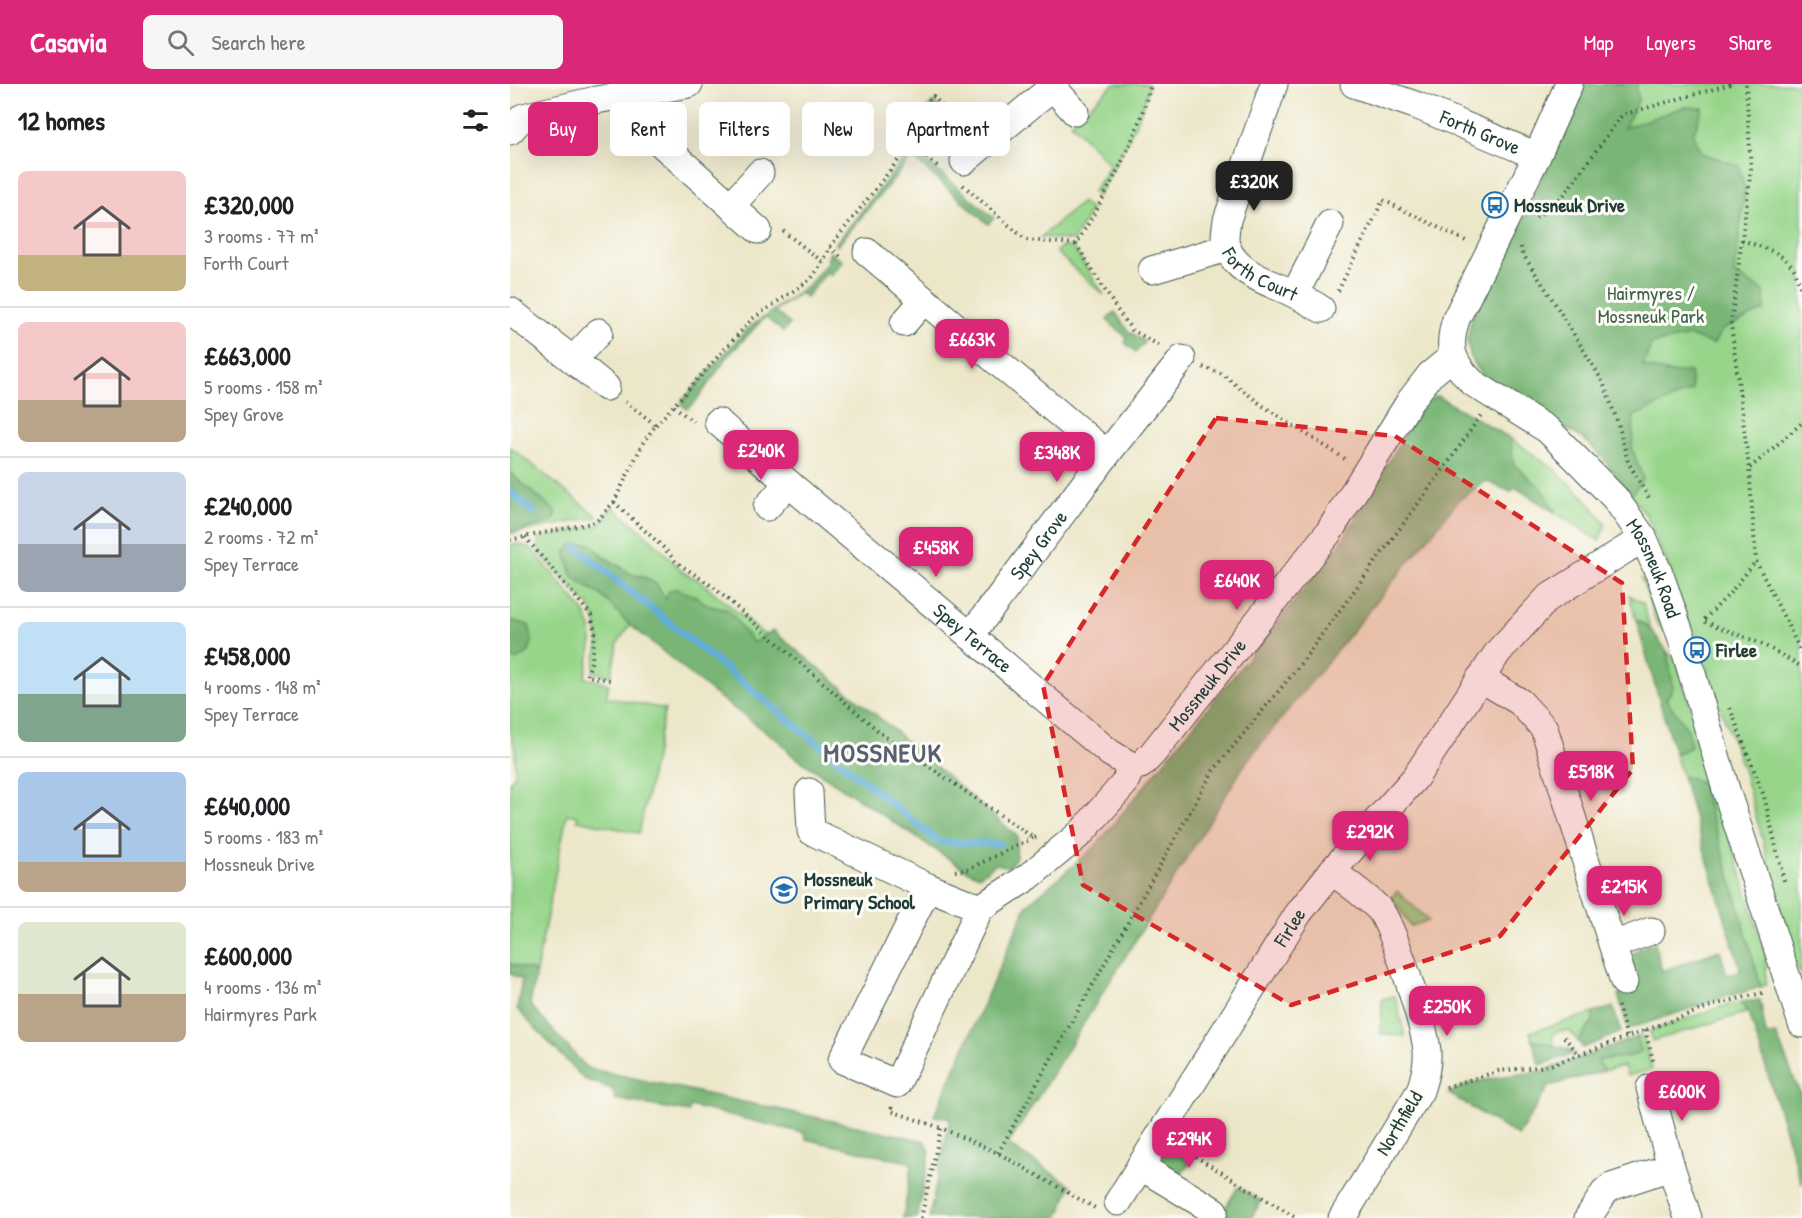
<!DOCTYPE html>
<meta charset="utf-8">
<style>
:root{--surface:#fff;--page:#f6f6f6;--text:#202124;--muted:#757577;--line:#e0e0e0;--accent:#db2777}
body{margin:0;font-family:"Patrick Hand",sans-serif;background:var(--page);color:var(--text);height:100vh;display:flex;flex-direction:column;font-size:22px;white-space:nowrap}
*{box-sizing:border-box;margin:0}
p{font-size:20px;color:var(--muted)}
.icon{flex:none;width:33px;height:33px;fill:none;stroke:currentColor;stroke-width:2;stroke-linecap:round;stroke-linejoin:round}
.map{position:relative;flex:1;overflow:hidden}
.side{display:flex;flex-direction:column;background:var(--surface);width:510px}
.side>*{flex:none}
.hud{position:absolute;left:18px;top:18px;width:570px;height:54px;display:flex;gap:12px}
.price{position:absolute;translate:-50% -51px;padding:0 14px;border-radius:12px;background:var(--accent);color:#fff;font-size:20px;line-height:39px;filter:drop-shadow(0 2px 3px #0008)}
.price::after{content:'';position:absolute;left:50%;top:36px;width:18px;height:14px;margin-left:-9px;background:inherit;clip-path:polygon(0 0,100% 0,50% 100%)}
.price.active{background:#222;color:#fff}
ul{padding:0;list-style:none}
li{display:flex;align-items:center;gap:18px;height:150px;padding:0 18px}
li+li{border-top:2px solid var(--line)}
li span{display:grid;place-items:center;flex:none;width:168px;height:120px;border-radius:9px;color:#555}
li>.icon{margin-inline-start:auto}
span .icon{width:72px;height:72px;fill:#fffc;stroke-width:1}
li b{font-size:26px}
h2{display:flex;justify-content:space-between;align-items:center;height:72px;padding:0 18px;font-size:26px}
.chip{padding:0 21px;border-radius:9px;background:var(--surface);box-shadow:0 6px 24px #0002;font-size:21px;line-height:54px}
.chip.active{background:var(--accent);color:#fff}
header{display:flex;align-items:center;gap:36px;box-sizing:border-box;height:84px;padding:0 30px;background:var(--accent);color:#fff}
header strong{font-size:28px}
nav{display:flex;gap:33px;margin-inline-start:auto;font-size:21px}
.search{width:420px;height:54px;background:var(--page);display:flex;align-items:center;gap:15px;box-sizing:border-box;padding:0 21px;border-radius:9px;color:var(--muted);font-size:22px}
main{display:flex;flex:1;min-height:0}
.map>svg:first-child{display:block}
.green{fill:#97d58a;stroke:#5b895f;stroke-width:1.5}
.forest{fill:#79b676;stroke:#4c7a55;stroke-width:1.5}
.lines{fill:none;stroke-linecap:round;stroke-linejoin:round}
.stream{stroke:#61adda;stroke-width:7}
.minor-casing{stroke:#3e564a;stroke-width:29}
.path{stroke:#3e564a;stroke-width:4;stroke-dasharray:1.5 4.5;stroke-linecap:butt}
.minor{stroke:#fff;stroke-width:27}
.marked{fill:#d62828;fill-opacity:0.2;stroke:#d62828;stroke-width:4.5;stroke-dasharray:12 8;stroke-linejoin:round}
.labels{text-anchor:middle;stroke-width:6;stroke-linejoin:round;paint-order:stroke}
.street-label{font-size:20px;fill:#1f3d34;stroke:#fdfcf7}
.poi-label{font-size:20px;font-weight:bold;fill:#1f3d34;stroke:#fdfcf7;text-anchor:start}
.park-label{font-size:20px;fill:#3d634a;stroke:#fdfcf7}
.district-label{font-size:26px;font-weight:bold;letter-spacing:1.5px;fill:#576172;stroke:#fdfcf7}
</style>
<header>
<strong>Casavia</strong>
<div class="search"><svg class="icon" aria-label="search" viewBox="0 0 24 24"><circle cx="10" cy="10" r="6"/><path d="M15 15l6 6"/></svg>Search here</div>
<nav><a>Map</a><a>Layers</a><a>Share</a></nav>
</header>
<main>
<section class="side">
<h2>12 homes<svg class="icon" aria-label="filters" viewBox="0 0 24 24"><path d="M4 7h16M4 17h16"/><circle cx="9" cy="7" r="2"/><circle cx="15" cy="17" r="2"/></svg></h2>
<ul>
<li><span style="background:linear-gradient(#f6c9c9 70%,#c2b280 0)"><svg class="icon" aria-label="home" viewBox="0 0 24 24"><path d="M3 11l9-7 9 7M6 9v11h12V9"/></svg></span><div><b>£320,000</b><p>3 rooms · 77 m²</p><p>Forth Court</p></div></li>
<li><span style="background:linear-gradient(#f6c9c9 65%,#b9a48a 0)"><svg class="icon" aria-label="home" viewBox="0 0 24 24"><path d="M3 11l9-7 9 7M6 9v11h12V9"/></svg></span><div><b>£663,000</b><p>5 rooms · 158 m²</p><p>Spey Grove</p></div></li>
<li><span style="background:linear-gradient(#c9d6e8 60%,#9aa5b1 0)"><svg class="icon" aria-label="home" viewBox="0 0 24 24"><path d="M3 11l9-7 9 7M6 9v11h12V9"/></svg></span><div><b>£240,000</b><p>2 rooms · 72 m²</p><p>Spey Terrace</p></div></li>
<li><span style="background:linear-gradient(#bfe0f5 60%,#7fa58c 0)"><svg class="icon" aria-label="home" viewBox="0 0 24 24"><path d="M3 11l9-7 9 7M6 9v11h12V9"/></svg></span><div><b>£458,000</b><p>4 rooms · 148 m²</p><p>Spey Terrace</p></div></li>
<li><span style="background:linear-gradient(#a9c7e8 75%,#b9a48a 0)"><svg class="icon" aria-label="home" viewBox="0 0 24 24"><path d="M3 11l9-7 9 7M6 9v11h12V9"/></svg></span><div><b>£640,000</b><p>5 rooms · 183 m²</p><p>Mossneuk Drive</p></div></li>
<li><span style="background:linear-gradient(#dfe7d0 60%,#b9a48a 0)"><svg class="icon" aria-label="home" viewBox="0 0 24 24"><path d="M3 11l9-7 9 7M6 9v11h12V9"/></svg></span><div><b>£600,000</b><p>4 rooms · 136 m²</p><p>Hairmyres Park</p></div></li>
</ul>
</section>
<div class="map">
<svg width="1292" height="1134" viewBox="0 0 1292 1134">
<rect width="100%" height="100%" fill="#fdfcf7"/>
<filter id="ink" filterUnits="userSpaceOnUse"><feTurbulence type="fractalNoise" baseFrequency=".0167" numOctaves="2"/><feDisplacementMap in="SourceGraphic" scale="12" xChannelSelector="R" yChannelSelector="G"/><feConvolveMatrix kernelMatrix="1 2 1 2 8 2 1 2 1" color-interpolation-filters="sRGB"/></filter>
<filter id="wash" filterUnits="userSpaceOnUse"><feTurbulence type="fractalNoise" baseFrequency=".008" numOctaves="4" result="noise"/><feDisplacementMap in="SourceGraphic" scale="24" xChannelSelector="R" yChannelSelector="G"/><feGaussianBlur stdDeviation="1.35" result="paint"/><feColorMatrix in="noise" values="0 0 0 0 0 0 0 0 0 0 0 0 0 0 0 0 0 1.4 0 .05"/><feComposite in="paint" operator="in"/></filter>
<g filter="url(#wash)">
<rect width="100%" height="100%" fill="#ede7ca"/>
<!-- green -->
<g class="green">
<path d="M604,0H639C630,40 607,77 587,113L583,108L600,81L561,39Z"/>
<path d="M1073,0H1292V892L1282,872L1260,783L1233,685L1157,480L1136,431L1092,373L1075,356L974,293L962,277L957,256L1009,147Z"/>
<path d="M424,18L444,40L413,68L399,56L405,48L398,41Z"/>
<path d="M572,118L581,126L563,157L531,153Z"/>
<path d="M551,163H563L594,211L546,168Z"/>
<path d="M1000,354L1044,385L1074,413L1096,440L1089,457L1046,429L1031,404L1004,381Z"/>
<path d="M0,363L88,433L2,449L44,436L47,429L0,389Z"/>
<path d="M102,422L142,456L173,488L190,497L256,552L243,559L218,526L199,522L185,512L156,516L136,494L121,490L94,473L81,461L63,493L91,511L120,541L108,558L101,592L83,588L89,557L85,534L79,522L29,468L28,454L90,441Z"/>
<path d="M10,460L22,465L75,529L81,545L82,558L75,594L99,600L96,613L155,625L129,749L67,736L68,732L57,730L26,888L0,880V697L5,691V665L0,647V461Z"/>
<path d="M1132,495L1143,504L1156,549L1146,538Z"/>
<path d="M1119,511L1133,519L1140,544L1126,536Z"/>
<path d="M1157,567L1167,579L1256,872V901L1251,903L1218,785L1190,697L1172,692L1165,670L1181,663L1156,615L1163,604Z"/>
<path d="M887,807L915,833L918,837L900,842L891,827L881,814Z"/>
<path d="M885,912L895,952L871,950L872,915Z"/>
<path d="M1231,918L1239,928L1142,957L1140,947L1217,921Z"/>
<path d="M1083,929V938L1068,957L1060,947H1048L1043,951V961L1022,956L1020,948Z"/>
<path d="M1133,952L1142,985L1117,992L1114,982L1094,987L1087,976L1121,972L1131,967L1127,953Z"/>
</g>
<!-- forest -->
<g class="forest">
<path d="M1073,0H1128L1126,5L1129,15L1114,44L1174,23L1193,24L1183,51L1191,69L1229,82L1235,106L1224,190L1254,207L1255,226L1213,245L1203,260L1180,252L1141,260L1133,282L1160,289L1180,288L1182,306L1124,332L1122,365L1133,394L1121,412L1092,373L1075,356L974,293L962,277L957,256L961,235L1015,134Z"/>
<path d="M402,65L484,134L478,140L402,73L327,162L325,160Z"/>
<path d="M320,168L332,177L321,191L317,188L296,213L290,209L264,227L280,240L273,248L255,233L219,271L186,317L177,325L172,321V317L236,246L299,201L316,180Z"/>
<path d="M605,228L618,247L635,258L626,268L615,259L617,254L597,236Z"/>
<path d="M927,312L1000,354L1004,381L1031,404L1046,429L1005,403L1001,408L976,397L949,416L737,677L498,1061L561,1101L548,1134H419L440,1034L424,1032L517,821L586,762L829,462L913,320Z"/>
<path d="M0,389L47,429L44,436L0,450Z"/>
<path d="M64,460H81L94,473L121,490L136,494L146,500L156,515L159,506L166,505L185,512L199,522L218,526L243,559L263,547L365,630L507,752L506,773L499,783L486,780L469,792L456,786L282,671L270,658L203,609L139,556L120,541L91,511L63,493L55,468Z"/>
<path d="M0,536L19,541L22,557L19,568L6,576L0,573Z"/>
<path d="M1126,536L1140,544L1157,567L1163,604L1156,615L1178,646L1181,663L1165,670Z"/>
<path d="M1172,692L1190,697L1218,785L1251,903L1209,915L1118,945L1108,910L1127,903L1121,879L1122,871L1130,864L1145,859L1152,887L1210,866L1217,891L1231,887Z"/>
<path d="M0,880L26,888L20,921L77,984L415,1057L420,1068L407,1134H393L402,1079L296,1055L294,1049L180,1022L179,1028L105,1015L102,1005L74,995L7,925L12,895L0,890Z"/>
<path d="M1250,916L1256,951L1266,950L1292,1015V1101L1239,929L1231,918Z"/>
<path d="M1103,923L1111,948L1073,964L1068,957L1083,938V929Z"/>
<path d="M1127,953L1131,967L1121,972L1088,976L1094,987L1039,1002L1008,1052L938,1009L961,999L996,992L1033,987Z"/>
<path d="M1022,956L1058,965L1065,969L1030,981Z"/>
<path d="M657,1059L683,1076L672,1089L668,1091L655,1085C651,1075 652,1069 657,1059Z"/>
<path d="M728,1103L751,1117L741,1134H709Z"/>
</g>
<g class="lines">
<!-- stream -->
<g class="stream">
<path d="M0,408L24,428"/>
<path d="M66,463L429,758L490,760"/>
</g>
</g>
</g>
<g filter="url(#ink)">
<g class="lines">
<!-- minor casing -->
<g class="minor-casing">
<g id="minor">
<path d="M540,0L565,28"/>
<path id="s1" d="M764,0L717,136C716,145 713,156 717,164C728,190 759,198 782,209C792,214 802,219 811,225"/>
<path id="s2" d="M844,0L908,22L1027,72"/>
<path id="s3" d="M1059,0L1027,72L946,235C937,264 941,278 963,299L1038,346L1105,414L1134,455L1151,494L1171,552L1217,709L1292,940"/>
<path d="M131,10L138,48L248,146"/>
<path d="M0,47L13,33L86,16L179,0"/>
<path d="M454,77L546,0"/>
<path d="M221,122L250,89"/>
<path d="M357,168L597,370"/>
<path d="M642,186L717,164"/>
<path d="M785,210L820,140"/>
<path d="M0,227L63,276L96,303"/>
<path d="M394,239L414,216"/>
<path d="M63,276L89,248"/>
<path id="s4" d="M208,338L278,399L600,669L622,682"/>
<path d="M257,423L278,399"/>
<path id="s5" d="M460,552L597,370L672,275"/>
<path d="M970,594L1010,618L1034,644L1114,898"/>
<path d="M299,708L301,747L418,803"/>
<path d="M822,787C837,799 855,811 869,825C883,840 915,944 917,967C918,982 914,994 910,1007L832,1134"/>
<path id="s6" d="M470,824L418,803L332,976L387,1000L470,824L518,793L571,749L614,700L622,682L631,681L642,670L819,448L900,317L920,291L942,273"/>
<path d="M1103,861L1141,847"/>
<path d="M1140,1004L1161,1083"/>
<path d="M630,1082L704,1127"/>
<path id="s7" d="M608,1118L788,830L822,787L905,694L988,568L1038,514L1116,465L1134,455"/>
<path d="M1078,1134L1094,1109L1101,1103L1161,1083L1178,1134"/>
</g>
</g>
<!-- path -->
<g class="path">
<path d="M1236,0L1241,85L1221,240L1239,384L1246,477"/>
<path d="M397,37L423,12L453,45"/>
<path d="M453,101L516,156L566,160C597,109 626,58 641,0"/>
<path d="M1026,134L1053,112L1112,31L1221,0"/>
<path d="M273,147L313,178"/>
<path d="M1232,156C1250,163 1275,168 1285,187C1288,194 1290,203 1292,210"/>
<path d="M566,160L608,227L622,246L652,263"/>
<path d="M320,163L333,175"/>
<path d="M1011,163L1012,169L1041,213L1093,298L1108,339L1118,378L1140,416"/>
<path d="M828,207L873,116L958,158"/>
<path d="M693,283L712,290L753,322L835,375"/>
<path d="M164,322L183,338"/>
<path d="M146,341L242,235L301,195L313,178L320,163L400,61L430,84"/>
<path d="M1240,384L1292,339"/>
<path d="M104,418L155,465L166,478L202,502L374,652L524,754L527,753"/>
<path d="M15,453L81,531L85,549L82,576L77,592L100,596"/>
<path d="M0,456L86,438L104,418L134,357L146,341L115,318"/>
<path d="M1292,570L1246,477L1220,509L1193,537L1252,560L1292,583"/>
<path d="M1220,624L1254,712L1274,797"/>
<path d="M445,787L456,786L523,754"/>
<path d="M1108,922L1117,953"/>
<path d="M1135,946L1144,980"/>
<path d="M1054,953L1069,970"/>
<path d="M936,1003L989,987L1038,982L1207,920L1256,908"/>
<path d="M382,1023L381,1027L431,1044"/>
<path d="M670,1063L786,1134"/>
<path d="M488,1069L703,687L789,582L940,376L971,331"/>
<path d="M411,1134L431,1044L488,1069L585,1124"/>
</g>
<!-- minor -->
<use href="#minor" class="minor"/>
</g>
</g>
<!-- marked area -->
<path class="marked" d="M706,334L885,352L1112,499L1123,685L990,852L781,921L573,801L533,601Z"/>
<!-- icons -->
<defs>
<g id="bus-ring" transform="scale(1.35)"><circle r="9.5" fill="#fdfcf7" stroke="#1f6fb2" stroke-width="1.5"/><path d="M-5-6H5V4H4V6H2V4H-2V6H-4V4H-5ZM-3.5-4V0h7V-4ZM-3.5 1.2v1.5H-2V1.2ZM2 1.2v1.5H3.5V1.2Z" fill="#1f6fb2"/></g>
<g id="school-ring" transform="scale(1.35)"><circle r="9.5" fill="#fdfcf7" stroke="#1f6fb2" stroke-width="1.5"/><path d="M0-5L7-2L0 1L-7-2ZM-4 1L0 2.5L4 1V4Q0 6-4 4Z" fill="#1f6fb2"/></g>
</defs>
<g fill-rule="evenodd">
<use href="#bus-ring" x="985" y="121"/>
<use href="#bus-ring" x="1187" y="566"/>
<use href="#school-ring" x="274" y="806"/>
</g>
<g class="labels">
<!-- street labels -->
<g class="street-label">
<text dy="7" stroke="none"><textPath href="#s2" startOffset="135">Forth Grove</textPath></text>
<text dy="7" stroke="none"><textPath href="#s1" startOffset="216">Forth Court</textPath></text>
<text dy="7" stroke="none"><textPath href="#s5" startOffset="114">Spey Grove</textPath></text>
<text dy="7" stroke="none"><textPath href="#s3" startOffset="597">Mossneuk Road</textPath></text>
<text dy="7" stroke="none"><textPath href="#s4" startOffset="334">Spey Terrace</textPath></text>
<text dy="7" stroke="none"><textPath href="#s6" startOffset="828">Mossneuk Drive</textPath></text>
<text dy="7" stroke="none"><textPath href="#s7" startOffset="324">Firlee</textPath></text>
<text transform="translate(889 1039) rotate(-59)" y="7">Northfield</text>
</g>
<!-- poi labels -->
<g class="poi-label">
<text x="1004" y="128">Mossneuk Drive</text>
<text x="1206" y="573">Firlee</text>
<text x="294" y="802">Mossneuk<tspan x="294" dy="23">Primary School</tspan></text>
</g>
<!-- park labels -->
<g class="park-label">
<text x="1141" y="216">Hairmyres /<tspan x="1141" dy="23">Mossneuk Park</tspan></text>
</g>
<!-- district labels -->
<g class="district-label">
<text x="373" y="678">MOSSNEUK</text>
</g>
</g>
</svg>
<b class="price active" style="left:744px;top:128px">£320K</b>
<b class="price" style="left:462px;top:286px">£663K</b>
<b class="price" style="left:251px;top:397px">£240K</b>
<b class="price" style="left:547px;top:399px">£348K</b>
<b class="price" style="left:426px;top:494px">£458K</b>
<b class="price" style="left:727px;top:527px">£640K</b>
<b class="price" style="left:1081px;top:718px">£518K</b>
<b class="price" style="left:860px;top:778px">£292K</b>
<b class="price" style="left:1114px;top:833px">£215K</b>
<b class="price" style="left:937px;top:953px">£250K</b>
<b class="price" style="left:1172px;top:1038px">£600K</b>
<b class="price" style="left:679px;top:1085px">£294K</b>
<div class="hud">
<a class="chip active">Buy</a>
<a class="chip">Rent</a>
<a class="chip">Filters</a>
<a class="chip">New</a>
<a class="chip">Apartment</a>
</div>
</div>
</main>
